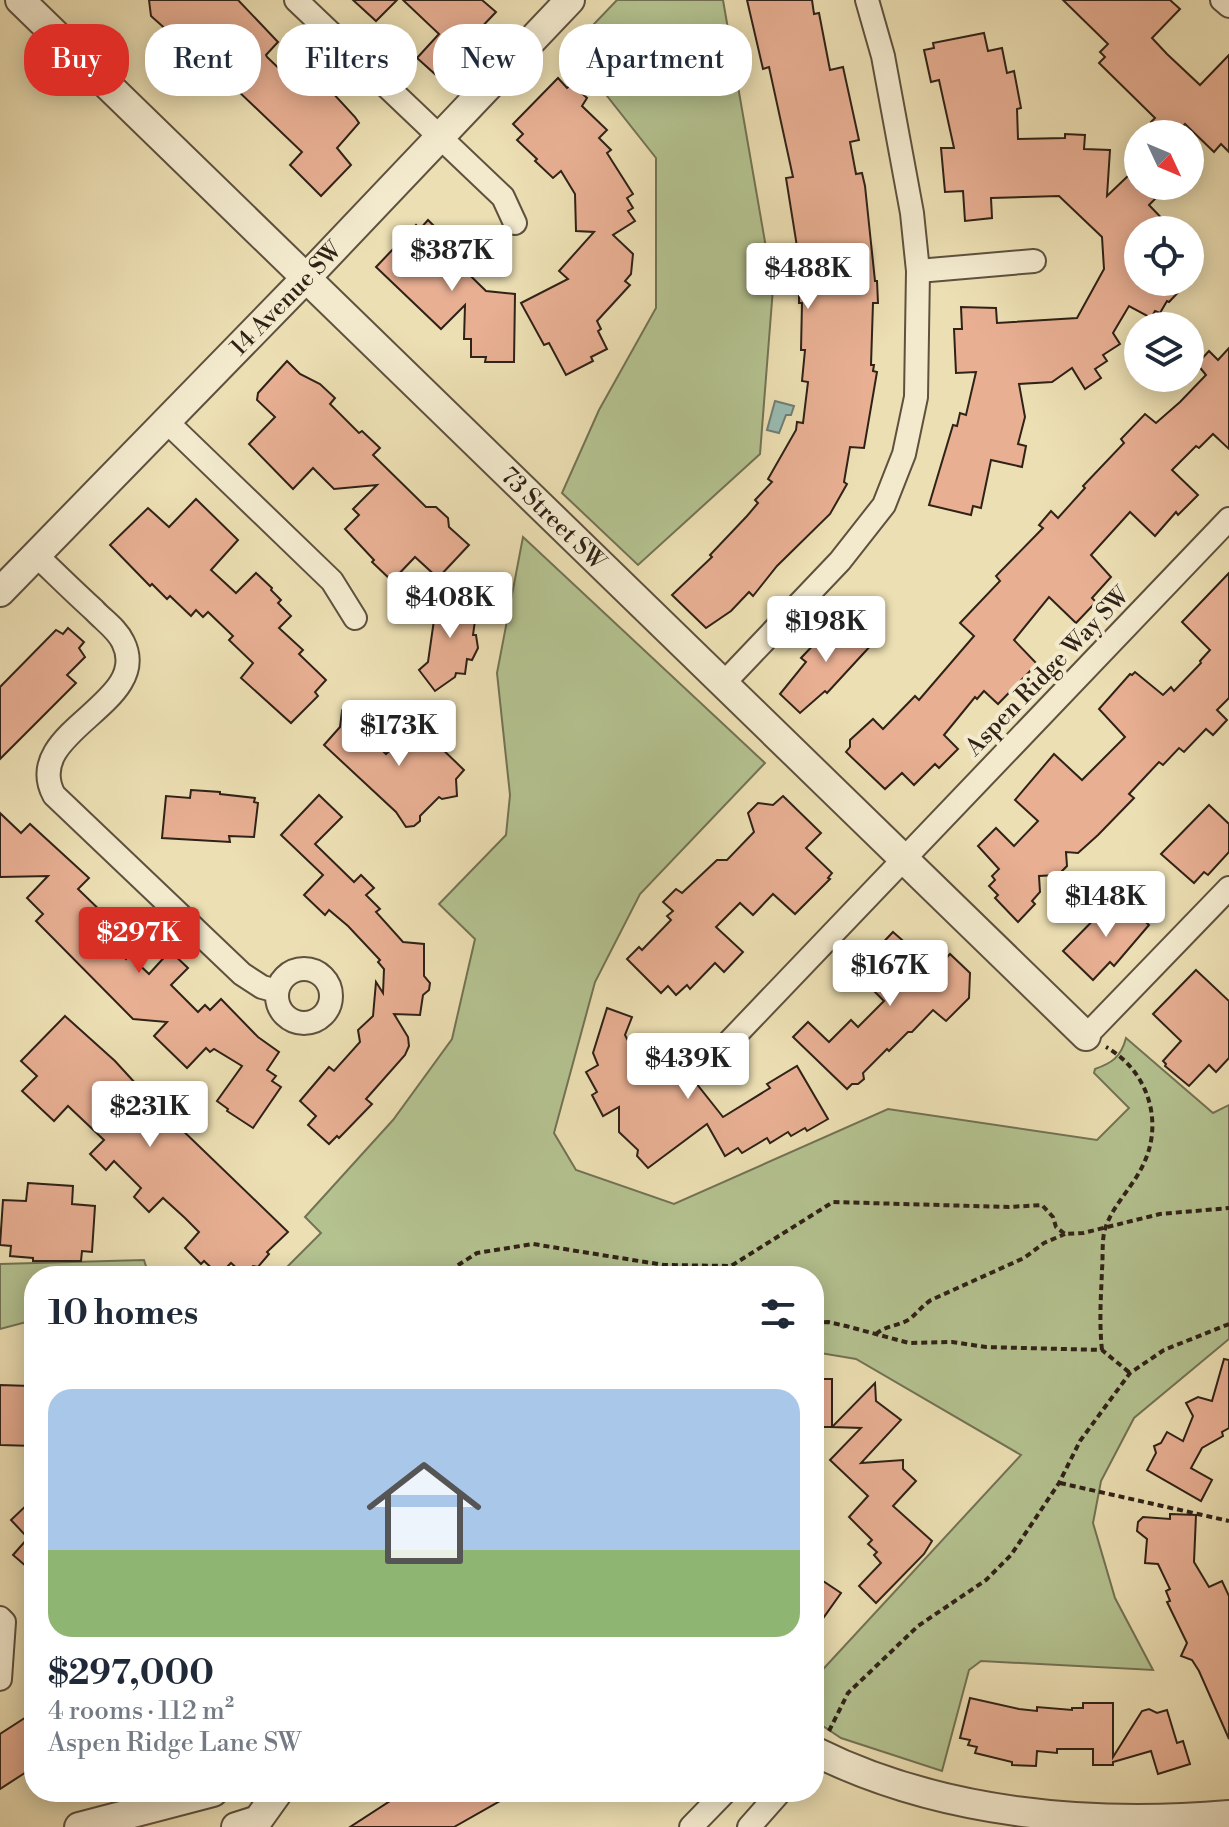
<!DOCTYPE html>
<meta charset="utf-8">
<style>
:root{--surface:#fff;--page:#f6f6f7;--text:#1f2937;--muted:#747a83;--line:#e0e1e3;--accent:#d93025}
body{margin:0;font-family:"Libre Bodoni",serif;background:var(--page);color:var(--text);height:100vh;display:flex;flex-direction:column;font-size:30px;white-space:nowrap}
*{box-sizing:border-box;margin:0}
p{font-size:26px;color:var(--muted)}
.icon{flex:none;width:44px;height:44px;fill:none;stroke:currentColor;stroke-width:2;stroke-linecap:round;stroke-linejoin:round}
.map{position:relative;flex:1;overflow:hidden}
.side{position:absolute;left:24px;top:1266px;width:800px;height:536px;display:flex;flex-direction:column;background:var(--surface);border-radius:32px;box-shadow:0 4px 20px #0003}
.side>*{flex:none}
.guide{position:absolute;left:24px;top:24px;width:800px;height:72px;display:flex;gap:16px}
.needle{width:52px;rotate:134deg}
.fabs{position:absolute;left:1124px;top:120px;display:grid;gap:16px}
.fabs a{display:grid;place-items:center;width:80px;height:80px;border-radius:50%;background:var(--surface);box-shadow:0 4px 20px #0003;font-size:40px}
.price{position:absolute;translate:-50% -68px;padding:0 18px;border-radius:8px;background:#fff;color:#222;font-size:26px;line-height:52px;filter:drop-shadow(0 2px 4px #0008)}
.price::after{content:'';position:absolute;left:50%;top:48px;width:24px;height:18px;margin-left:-12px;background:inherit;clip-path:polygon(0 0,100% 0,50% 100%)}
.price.on{background:var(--accent);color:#fff}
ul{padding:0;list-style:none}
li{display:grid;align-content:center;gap:16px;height:424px;padding:0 24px}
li+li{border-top:2px solid var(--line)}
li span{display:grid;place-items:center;height:248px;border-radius:24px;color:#555}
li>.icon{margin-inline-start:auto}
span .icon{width:144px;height:144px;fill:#fffc;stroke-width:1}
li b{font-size:34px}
h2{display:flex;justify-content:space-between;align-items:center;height:96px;padding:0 24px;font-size:34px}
.chip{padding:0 28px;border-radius:32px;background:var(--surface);box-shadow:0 4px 20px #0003;font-size:28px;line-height:72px}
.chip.on{background:var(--accent);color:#fff}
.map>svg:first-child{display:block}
.green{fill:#b4c290;stroke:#727254;stroke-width:2}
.water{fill:#99bcb2;stroke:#6f7e74;stroke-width:2}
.building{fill:#e8af93;stroke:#2f2217;stroke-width:2}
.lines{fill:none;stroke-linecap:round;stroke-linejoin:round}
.minor-casing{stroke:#5e513e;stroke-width:26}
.tertiary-casing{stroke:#5e513e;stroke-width:32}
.path{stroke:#2f2217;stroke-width:4;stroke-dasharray:6 4;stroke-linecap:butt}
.minor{stroke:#f3eace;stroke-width:22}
.tertiary{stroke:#f3eace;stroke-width:28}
.labels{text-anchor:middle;stroke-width:8;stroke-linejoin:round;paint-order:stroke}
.street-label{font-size:24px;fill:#2f2217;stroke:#f3eace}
</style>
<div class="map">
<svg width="1229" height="1827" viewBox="0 0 1229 1827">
<rect width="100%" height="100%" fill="#ecdfb3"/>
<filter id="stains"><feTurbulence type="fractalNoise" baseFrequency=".0025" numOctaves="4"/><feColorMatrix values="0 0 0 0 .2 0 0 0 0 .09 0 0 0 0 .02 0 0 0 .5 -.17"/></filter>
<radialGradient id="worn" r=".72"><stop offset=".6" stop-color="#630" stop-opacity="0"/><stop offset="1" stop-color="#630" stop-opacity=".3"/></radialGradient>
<!-- green -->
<g class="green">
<path d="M617,0H723L773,288L760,454L638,565L562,493L599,410L656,308V158L570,49Z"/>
<path d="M523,537L765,763L640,894L595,982L554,1133L576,1170L674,1204L888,1109L1097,1140L1129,1108L1094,1073L1095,1069C1112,1063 1121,1057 1126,1038L1213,1113L1229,1105V1339L1134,1418L1101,1481L1093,1523L1115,1598L1153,1670L981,1661L969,1670L942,1771L841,1738L814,1720V1679L1021,1455L856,1359L814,1352V1276H278L321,1233L305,1217L393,1120L452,1039L475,939L439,904L506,835L510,795L497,673Z"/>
<path d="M144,1260L149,1276H34V1320L0,1329V1264Z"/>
</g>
<!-- water -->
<path class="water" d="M775,401L794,406L791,415H786L779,433L767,430Z"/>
<!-- building -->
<g class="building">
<path d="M149,0H238L278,42L266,55L267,57L291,80L294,77L302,84L307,80L312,85L319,78L355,117L359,123L337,148L351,165L321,196L290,165L302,152L237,90L240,86L232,78L236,74L210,49L202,57L191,46L188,49L151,16Z"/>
<path d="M353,0H397L376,21Z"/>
<path d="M403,0H482L496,12L436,75L417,58L439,34Z"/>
<path d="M747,0H812L814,14L819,13L830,70L843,67L859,140L850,142L856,174L862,173L865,186L875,281H877L878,303H873L871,365H874L873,371L877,372L864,448L850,447L844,482L847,484L830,514L777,566L753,596L749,592L731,611L706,628L672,595L712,557L710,555L747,516L758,503L755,500L772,482L768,479L796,430L797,422L803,423L808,382L802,381L805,350H801L802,303H799V284H803L786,178L793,177L769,67L763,69Z"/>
<path d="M1063,0H1170L1180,9L1152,38L1167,54L1200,85L1229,55V152L1221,144L1214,152L1185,124L1176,134H1163L1151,122L1155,118L1099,63L1105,57L1100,52L1108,44Z"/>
<path d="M984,33L988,51L1002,48L1007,73L1014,71L1021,108L1017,109L1018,139L1065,138V134L1085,135L1084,149L1110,150L1107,196L1130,174L1138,182V186H1145L1156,198L1149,205L1173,230H1138V282H1188L1169,302L1167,301L1160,313L1155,311L1151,318L1129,306L1113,333L1120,344L1103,355L1107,361L1095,369L1101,378L1085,389L1072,368L1052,382L1019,384L1025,417L1018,444L1026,446L1022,467L991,460L981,508L973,506L971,515L929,505L953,425L957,426L960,413L966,415L976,372L956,373L954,329H962L961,307L996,308L997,323L1077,318L1104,269L1102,237L1059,196L991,198L992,218L965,221L963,191L945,192L941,148H954L939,80L931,82L924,50L934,48L933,43Z"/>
<path d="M558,78L567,88L572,84L587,98L582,106L607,130L599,138L611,150L607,153L633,194L627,198L633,208L628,211L635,221L613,235L633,254L631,274L625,281L630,285L597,321L601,329L598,331L607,349L591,357L593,361L566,375L549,343L544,345L521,303L568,279L559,271L594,232L576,231L575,194L561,171L553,178L535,161L537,159L517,140L523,134L513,124Z"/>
<path d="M428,220L450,242L443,249L486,291L515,294L514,362H485L486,357H471V339H464L465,305L441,329L376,267L416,225L420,229Z"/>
<path d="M1229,348V449L1213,434L1199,448L1196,446L1172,470L1198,495L1178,515L1176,512L1155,536L1130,512L1091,555L1111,577L1092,598L1096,602L1076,623L1049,597L1014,640L1037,664L998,704L984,691L977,699L975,697L944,735L958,749L939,768L935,764L914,785L902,773L885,789L846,752L850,747V740L873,719L883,729L915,696L919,700L974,636L960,623L1000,581L996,576L1043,528L1039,525L1051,511L1058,518L1085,488L1083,486L1124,443L1121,439L1145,414L1156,423L1180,402L1206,375L1197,364L1209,351L1218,360Z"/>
<path d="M287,361L300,374L320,384L335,398L330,404L359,433L362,431L380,448L373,455L426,507H436L448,518L449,527L469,545L438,578L415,557L392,581L372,562L374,560L345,529L359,515L353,509L377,485L334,489L313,468L293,489L249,444L275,417L257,400L258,393Z"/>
<path d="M196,499L238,540L211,570L236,593L256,573L272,588L271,590L281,600L278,603L291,616L279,628L303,650L299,654L326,680L315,692L318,696L291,723L241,678L253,663L229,640L233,636L208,612L203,617L196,610L191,616L170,596L167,599L152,584L150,586L110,545L148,508L169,527Z"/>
<path d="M1229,573V698L1217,710L1227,720L1213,735L1206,729L1184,752L1179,748L1163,765L1159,762L1129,794L1134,798L1098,835L1078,853L1066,852L1067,866L1058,875L1039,876L1040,892L1032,901L1035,904L1018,922L995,898L998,895L989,886L995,880L992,876L999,869L978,846L996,828L1014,846L1038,821L1015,800L1054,754L1082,780L1125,737L1099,709L1130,674L1132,675L1135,672L1163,695L1171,687L1174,691L1201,663L1200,661L1210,650L1182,622Z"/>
<path d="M440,592L448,601L477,606L473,635H476L478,648L472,660L467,659L465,674L456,673L455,677L435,691L419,670L428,662L434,620L423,605Z"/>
<path d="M842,618L854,630L857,626L874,642L827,693L825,691L800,713L780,694L806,662L801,658L837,620L839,622Z"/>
<path d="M68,628L84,642L79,648L85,657L67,675L76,683L0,759V687L56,630L63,634Z"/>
<path d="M342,711L386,754L409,732L414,723L426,721L431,724L435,729L436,743L464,770L456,779L457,796L442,799L439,797L420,816V821L414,826L406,827L396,812L324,745L340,727Z"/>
<path d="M191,790L220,792V794L255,798L254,802L258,803L254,837L229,836L230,842L162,838L166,796L190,798Z"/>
<path d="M319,795L342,817L315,844L354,882L361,875L374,888L366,895L380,909L376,912L403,942L424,944V976L430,983L429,990L423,995L420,1015L394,1014L408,1037L409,1046L405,1055L366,1099L372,1104L339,1138L337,1136L329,1144L308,1125L316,1116L300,1101L329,1067L334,1071L360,1042L358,1030L373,1016L376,982L383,993L384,969L378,962L380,960L348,926L329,910L325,915L304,895L323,875L281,835Z"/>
<path d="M783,796L821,833L806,848L832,873L828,878L830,879L795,914L773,894L753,915L740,903L716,927L743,952L724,972L715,963L690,989L687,985L676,995L668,986L661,993L627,959L639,947L642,950L671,920L667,916L673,911L663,902L676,889L682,893L717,860H727L754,832L748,813L758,803L773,805Z"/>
<path d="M1209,805L1229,824V852L1208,875L1204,872L1194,883L1161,854Z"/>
<path d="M0,813L21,833L30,824L89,878L78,889L109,919L98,931L126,959L129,955L149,974L170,951L188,968L171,985L198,1012L205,1005L210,1010L221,999L258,1037L279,1052L267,1070L276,1076L272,1081L281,1087L253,1128L227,1111L228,1109L217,1101L242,1066L214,1049L210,1052L206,1048L187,1068L154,1036L167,1022L133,1019L36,921L43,914L27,898L48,876L0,877Z"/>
<path d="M1115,898L1128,911L1131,908L1149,925L1114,966L1110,962L1093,980L1063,951Z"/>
<path d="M893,932L910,947L913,944L937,968L950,954L970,973L969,998L946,1021L933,1010L912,1032H908L889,1051L887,1049L863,1073L864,1079L858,1084H852L847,1089L793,1037L808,1022L829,1042L851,1020L858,1027L884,1001L855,972Z"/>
<path d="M1196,970L1229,1001V1058L1216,1072L1209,1065L1189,1086L1165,1066L1166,1064L1163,1061L1181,1041L1153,1014Z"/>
<path d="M607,1008L632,1017L625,1035L640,1064L673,1050L688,1080L692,1078L723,1117L770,1088L767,1084L797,1066L828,1119L807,1131L805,1128L791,1136L788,1132L770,1143L767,1138L742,1153L738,1148L725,1156L707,1124L648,1168L637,1156L638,1150L619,1132V1107L603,1116L592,1095L597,1092L586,1072L598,1065L593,1053Z"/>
<path d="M65,1016L115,1061L147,1096L288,1232L267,1252L269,1254L258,1267L253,1266L249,1272H241L231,1263L219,1275L204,1261L201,1264L185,1248L199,1232L185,1218L163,1198L149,1212L134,1197L141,1188L114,1161L106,1170L90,1154L104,1140L68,1106L54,1121L22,1091L37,1076L21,1061Z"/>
<path d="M28,1183L73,1186L72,1204L95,1206L92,1252L82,1251L81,1261H33V1258L10,1256L11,1246L0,1245L3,1200L26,1201Z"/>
<path d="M1224,1359L1229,1360V1428L1222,1432L1223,1436L1202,1448L1191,1468L1212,1480L1201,1501L1147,1470L1156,1453L1154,1446L1161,1443L1167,1432L1183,1441L1193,1416L1186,1403L1198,1397L1212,1401Z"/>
<rect x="814" y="1379" width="18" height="48"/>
<path d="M875,1383L876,1401L901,1420L861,1463L903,1460V1469L916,1481L893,1506L932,1541L924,1554L876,1603L859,1586L881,1563L874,1555L877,1552L868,1544L872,1540L849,1517L868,1496L830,1460L861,1428L832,1427Z"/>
<path d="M0,1385L30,1386V1396H34V1446L0,1445Z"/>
<path d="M34,1498V1573L13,1555L28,1538L11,1520Z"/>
<path d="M1170,1514L1196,1515L1194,1562L1209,1587L1222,1581L1229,1596V1739L1199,1671L1192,1660L1181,1656L1187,1643L1167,1602L1170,1601L1166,1591L1170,1589L1158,1564L1145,1563L1147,1539L1137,1531L1138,1522L1143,1517L1170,1519Z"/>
<path d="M814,1575L841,1593L814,1631Z"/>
<path d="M970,1698L1019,1709L1037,1711V1707L1072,1710V1708H1083V1703H1113V1757L1142,1711L1149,1709L1157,1713L1167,1710L1177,1743L1183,1741L1190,1764L1158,1774L1151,1751L1113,1762V1765H1093V1749H1057V1753L1037,1751L1036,1766L1012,1765V1762L975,1753L977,1747L968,1745L970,1740L960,1738Z"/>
<path d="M34,1712V1767L0,1789V1734Z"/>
<path d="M404,1792H516L454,1827H350Z"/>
</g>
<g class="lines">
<!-- minor casing -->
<g class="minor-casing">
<g id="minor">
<path d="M296,0L503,197L515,223"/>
<path d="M1222,0L1229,6"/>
<path d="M918,271L1034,261"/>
<path d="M166,421L332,581L355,618"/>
<path d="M36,555C55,573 74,592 94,610C103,620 117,629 123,642C154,704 20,731 54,795L242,974L262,987L277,991"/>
<path d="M722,685L840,561L884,505L904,454L916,397L918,271L912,213L883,56L867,0"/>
<circle cx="304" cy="996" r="27"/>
<path d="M1086,1036L1229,888"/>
<path d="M730,1041L1229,519"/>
<path d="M0,1618L4,1622L0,1679"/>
<path d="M691,1827L725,1792"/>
<path d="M749,1827L780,1792"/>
</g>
</g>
<!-- tertiary casing -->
<g class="tertiary-casing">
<g id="tertiary">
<path id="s1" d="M20,0L1086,1036"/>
<path id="s2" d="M0,592L306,278L570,0"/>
<path d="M814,1751C940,1814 1090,1827 1229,1815"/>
<path d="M79,1827L213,1792"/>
<path d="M236,1827L258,1820L278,1792"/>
</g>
</g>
<!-- path -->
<g class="path">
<path d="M441,1276L477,1253L533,1244L664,1265L731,1266L833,1202L1009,1207L1042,1205L1053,1217L1056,1227L1065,1234L1083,1233L1160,1214L1229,1208"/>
<path d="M814,1323L828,1322L846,1326L909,1343L952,1342L986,1347L1102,1350L1130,1373"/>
<path d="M876,1334C886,1325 901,1326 911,1318C919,1311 922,1306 931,1300L1024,1258L1044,1243L1065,1234"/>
<path d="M1102,1350C1099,1322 1101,1297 1102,1270C1103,1258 1102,1244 1104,1233C1110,1207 1133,1188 1144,1163C1164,1120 1147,1070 1106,1047"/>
<path d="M1060,1483L1229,1521"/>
<path d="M829,1731L848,1693L918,1626L986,1580L1011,1555L1059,1483L1080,1441L1130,1373L1164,1350L1229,1324"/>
</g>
<!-- minor -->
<use href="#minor" class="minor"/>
<!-- tertiary -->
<use href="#tertiary" class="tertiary"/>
</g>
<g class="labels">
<!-- street labels -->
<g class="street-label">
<text dy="8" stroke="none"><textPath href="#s2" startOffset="410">14 Avenue SW</textPath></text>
<text dy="8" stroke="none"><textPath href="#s1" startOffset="744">73 Street SW</textPath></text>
<text transform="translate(1047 671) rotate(-46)" y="8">Aspen Ridge Way SW</text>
</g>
</g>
<rect width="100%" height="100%" filter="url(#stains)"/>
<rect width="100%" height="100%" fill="url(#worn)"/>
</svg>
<div class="fabs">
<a><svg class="needle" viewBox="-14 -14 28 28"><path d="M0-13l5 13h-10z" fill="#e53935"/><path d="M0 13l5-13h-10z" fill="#747a83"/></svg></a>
<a><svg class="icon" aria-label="locate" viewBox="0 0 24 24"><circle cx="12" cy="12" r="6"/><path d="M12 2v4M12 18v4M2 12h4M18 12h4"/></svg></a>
<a><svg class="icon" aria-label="layers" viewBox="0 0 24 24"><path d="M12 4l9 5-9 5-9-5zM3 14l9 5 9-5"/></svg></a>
</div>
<b class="price" style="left:452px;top:293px">$387K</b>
<b class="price" style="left:808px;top:311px">$488K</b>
<b class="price" style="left:450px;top:640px">$408K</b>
<b class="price" style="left:826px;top:664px">$198K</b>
<b class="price" style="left:399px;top:768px">$173K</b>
<b class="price" style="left:1106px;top:939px">$148K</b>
<b class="price on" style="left:139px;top:975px">$297K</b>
<b class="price" style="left:890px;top:1008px">$167K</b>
<b class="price" style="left:688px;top:1101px">$439K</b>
<b class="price" style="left:150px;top:1149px">$231K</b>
<div class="guide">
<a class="chip on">Buy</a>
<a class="chip">Rent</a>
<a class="chip">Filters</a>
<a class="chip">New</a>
<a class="chip">Apartment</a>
</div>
<section class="side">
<h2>10 homes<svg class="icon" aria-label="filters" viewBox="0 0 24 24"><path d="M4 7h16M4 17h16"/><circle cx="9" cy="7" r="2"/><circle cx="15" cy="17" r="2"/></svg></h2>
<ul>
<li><span style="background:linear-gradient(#a9c7e8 65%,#8fb573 0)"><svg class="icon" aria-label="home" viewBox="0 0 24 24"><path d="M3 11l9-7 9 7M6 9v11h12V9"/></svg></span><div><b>$297,000</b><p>4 rooms · 112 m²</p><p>Aspen Ridge Lane SW</p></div></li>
</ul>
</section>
</div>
